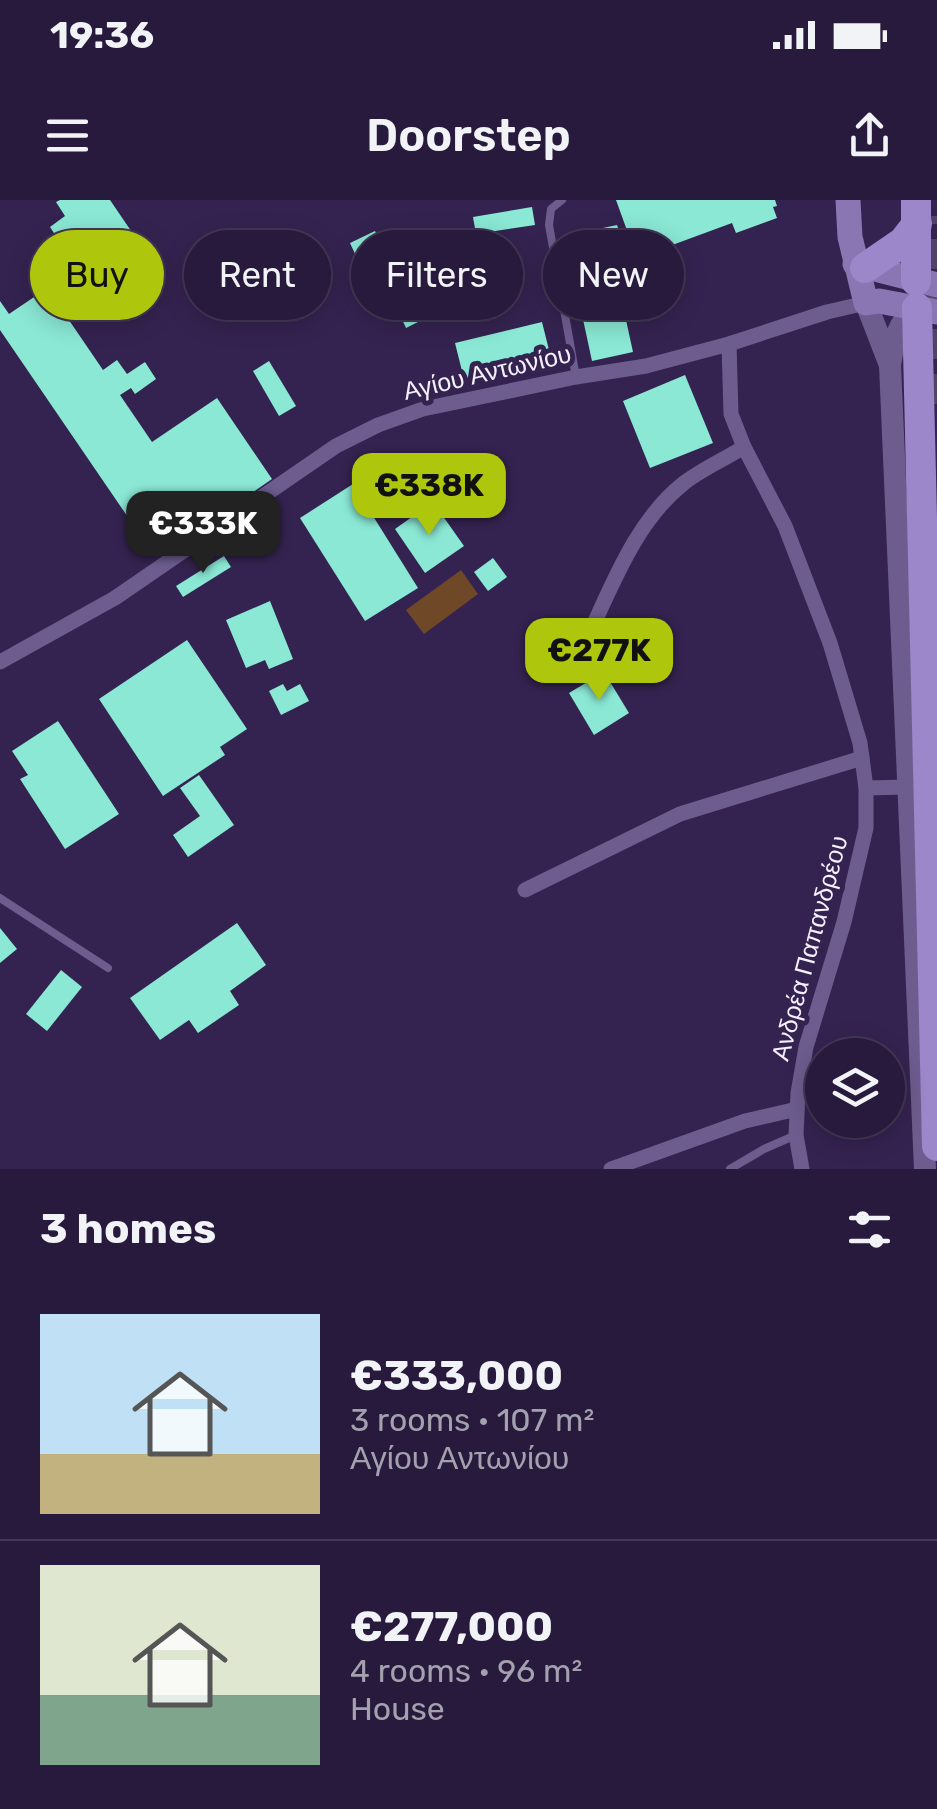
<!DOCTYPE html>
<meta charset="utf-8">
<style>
:root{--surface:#271a3c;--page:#332747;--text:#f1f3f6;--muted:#a4a1af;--line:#433856;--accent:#aec60c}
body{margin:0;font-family:Rubik,sans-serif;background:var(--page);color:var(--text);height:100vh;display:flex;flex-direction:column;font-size:38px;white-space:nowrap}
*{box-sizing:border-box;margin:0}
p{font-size:32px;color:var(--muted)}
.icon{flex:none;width:55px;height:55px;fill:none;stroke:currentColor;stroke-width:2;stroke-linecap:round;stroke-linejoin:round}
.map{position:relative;height:969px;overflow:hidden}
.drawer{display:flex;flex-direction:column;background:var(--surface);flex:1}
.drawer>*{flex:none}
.banner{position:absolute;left:30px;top:30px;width:878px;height:90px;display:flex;gap:20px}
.controls{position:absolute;left:805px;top:838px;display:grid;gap:20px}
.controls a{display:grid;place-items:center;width:100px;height:100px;border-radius:50%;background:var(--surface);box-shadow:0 5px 25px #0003,0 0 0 2px var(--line);font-size:50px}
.price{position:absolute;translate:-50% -85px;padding:0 22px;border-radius:20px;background:var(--accent);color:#111;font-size:32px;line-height:65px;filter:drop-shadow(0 2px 5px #0008)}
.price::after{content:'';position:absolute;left:50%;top:60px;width:30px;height:22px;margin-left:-15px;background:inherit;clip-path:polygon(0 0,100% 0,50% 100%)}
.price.active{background:#222;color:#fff}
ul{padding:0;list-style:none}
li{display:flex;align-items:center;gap:30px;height:250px;padding:0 40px}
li+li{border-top:2px solid var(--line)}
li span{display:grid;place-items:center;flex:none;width:280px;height:200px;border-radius:0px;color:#555}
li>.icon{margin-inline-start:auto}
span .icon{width:120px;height:120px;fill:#fffc;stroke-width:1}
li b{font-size:42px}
h2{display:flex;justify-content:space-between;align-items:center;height:120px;padding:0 40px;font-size:42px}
.tag{padding:0 35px;border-radius:45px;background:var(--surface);box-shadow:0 5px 25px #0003,0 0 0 2px var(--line);font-size:35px;line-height:90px}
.tag.active{background:var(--accent);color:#111}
.status{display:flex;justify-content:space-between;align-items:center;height:70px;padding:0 50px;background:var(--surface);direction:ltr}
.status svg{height:28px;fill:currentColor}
header{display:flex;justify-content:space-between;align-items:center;height:130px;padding:0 40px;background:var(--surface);font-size:45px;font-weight:600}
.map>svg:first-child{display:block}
.green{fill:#6f4828}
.building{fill:#8ae8d4}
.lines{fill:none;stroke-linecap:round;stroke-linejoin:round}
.highway-tunnel{stroke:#51426a;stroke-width:30;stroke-dasharray:30 15;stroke-linecap:butt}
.lane{stroke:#6d5d8f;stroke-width:8}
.street{stroke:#6d5d8f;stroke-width:15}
.secondary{stroke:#6d5d8f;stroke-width:22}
.primary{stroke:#8976b2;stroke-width:25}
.highway{stroke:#9c87ca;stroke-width:30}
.labels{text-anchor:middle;stroke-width:10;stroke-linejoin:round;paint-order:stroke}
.street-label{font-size:25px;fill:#f4f1fc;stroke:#342350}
</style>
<div class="status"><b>19:36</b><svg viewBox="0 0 49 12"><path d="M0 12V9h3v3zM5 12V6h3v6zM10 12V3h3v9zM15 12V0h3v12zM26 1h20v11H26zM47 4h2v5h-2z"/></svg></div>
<header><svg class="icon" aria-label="menu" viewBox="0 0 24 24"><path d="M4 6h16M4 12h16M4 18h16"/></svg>Doorstep<svg class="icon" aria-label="share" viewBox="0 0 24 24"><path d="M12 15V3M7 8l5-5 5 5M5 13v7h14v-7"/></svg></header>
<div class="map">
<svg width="937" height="969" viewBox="0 0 937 969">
<rect width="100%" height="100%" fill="#342350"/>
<!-- green -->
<path class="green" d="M461,370L478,394L424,434L406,410Z"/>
<!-- building -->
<g class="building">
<path d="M60,0H110L142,47L58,104L103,170L117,160L127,174L145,162L156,179L135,194L131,188L120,195L152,242L217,198L272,279L180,343L172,332L149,348L0,130V101L9,114L77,68L50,27L65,16L56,2Z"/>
<path d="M616,0H775L777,6L773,7L777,18L736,33L732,23L637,58Z"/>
<path d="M532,7L535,25L476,34L473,17Z"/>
<path d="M617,25L629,61L614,65L633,152L592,161L565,36Z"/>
<path d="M375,31L386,55L369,63L364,52L356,56L350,43Z"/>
<path d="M408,96L420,121L406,128L401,117L393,121L386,107Z"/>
<path d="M542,122L551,158L464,179L455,143Z"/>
<path d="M269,161L296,206L279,216L253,171Z"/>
<path d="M685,175L713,243L650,268L623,201Z"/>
<path d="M353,284L418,388L365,421L300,318Z"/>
<path d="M433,302L464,346L425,373L395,329Z"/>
<path d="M221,335L227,344L203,359L197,350Z"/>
<path d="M224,356L231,367L183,397L176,386Z"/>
<path d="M493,358L507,377L488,391L474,372Z"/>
<path d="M270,401L293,459L269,469L265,460L246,468L226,420Z"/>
<path d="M187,440L247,529L220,547L225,555L163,596L99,499Z"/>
<path d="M604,472L629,513L594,535L569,493Z"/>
<path d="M283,484L287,491L300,484L309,501L281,515L269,491Z"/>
<path d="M58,521L119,614L65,649L20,579L28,575L12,551Z"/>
<path d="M199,575L234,625L188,657L173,635L200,616L180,588Z"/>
<path d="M237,723L266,765L230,791L239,805L198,833L189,820L160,840L130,798Z"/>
<path d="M0,728L17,749L0,763Z"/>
<path d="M61,770L82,787L47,831L26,814Z"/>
</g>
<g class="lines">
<!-- highway-tunnel -->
<path class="highway-tunnel" d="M935,204V16"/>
<!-- lane -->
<g class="lane">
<path d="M562,0L551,9L549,25L576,177"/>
<path d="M0,698L108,768"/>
<path d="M730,969L764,949L796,935"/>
</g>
<!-- street -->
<g class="street">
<path d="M729,144L731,214L744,247L785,326L830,443L860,543L866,588V628L844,722L806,847L798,893L796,935L802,969"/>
<path d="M592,428C615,378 639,318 684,283C702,269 725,259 744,247"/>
<path d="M0,462L115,398L336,246L378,225L423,209L576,177L646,166L729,144L827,112L866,103"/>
<path d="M866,588L909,587"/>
<path d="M525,690L680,614L862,558"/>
<path d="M611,969L745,921L797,909"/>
</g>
<!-- secondary -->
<g class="secondary">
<path d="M866,103L890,165"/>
<path d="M917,108C897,122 894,141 890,165L925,969"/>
</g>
<!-- primary -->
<g class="primary">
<path d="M848,0L850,37L866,103L879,101L937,112"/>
<path d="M855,64L937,85"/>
</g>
<!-- highway -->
<g class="highway">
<path d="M916,0V81"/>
<path d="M865,68L903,42L917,24"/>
<path d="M917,108L937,946"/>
</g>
</g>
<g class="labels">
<!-- street labels -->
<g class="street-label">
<text transform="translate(487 172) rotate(-13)" y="9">Αγίου Αντωνίου</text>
<text transform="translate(809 748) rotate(-75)" y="9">Ανδρέα Παπανδρέου</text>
</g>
</g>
</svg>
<div class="controls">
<a><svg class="icon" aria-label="layers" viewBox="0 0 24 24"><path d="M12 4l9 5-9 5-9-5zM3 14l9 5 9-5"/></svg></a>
</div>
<b class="price" style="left:429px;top:338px">€338K</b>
<b class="price active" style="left:203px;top:376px">€333K</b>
<b class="price" style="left:599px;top:503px">€277K</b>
<div class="banner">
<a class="tag active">Buy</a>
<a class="tag">Rent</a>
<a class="tag">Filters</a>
<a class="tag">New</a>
</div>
</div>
<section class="drawer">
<h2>3 homes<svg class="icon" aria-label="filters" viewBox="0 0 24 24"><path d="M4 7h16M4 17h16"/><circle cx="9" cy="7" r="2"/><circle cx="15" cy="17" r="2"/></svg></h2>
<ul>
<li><span style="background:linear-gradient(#bfe0f5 70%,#c2b280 0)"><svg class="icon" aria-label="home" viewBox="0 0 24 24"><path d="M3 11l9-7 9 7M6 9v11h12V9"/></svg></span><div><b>€333,000</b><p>3 rooms · 107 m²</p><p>Αγίου Αντωνίου</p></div></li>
<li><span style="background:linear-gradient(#dfe7d0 65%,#7fa58c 0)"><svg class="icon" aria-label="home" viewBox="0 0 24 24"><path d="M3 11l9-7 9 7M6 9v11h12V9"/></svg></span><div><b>€277,000</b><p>4 rooms · 96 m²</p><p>House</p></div></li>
</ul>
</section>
